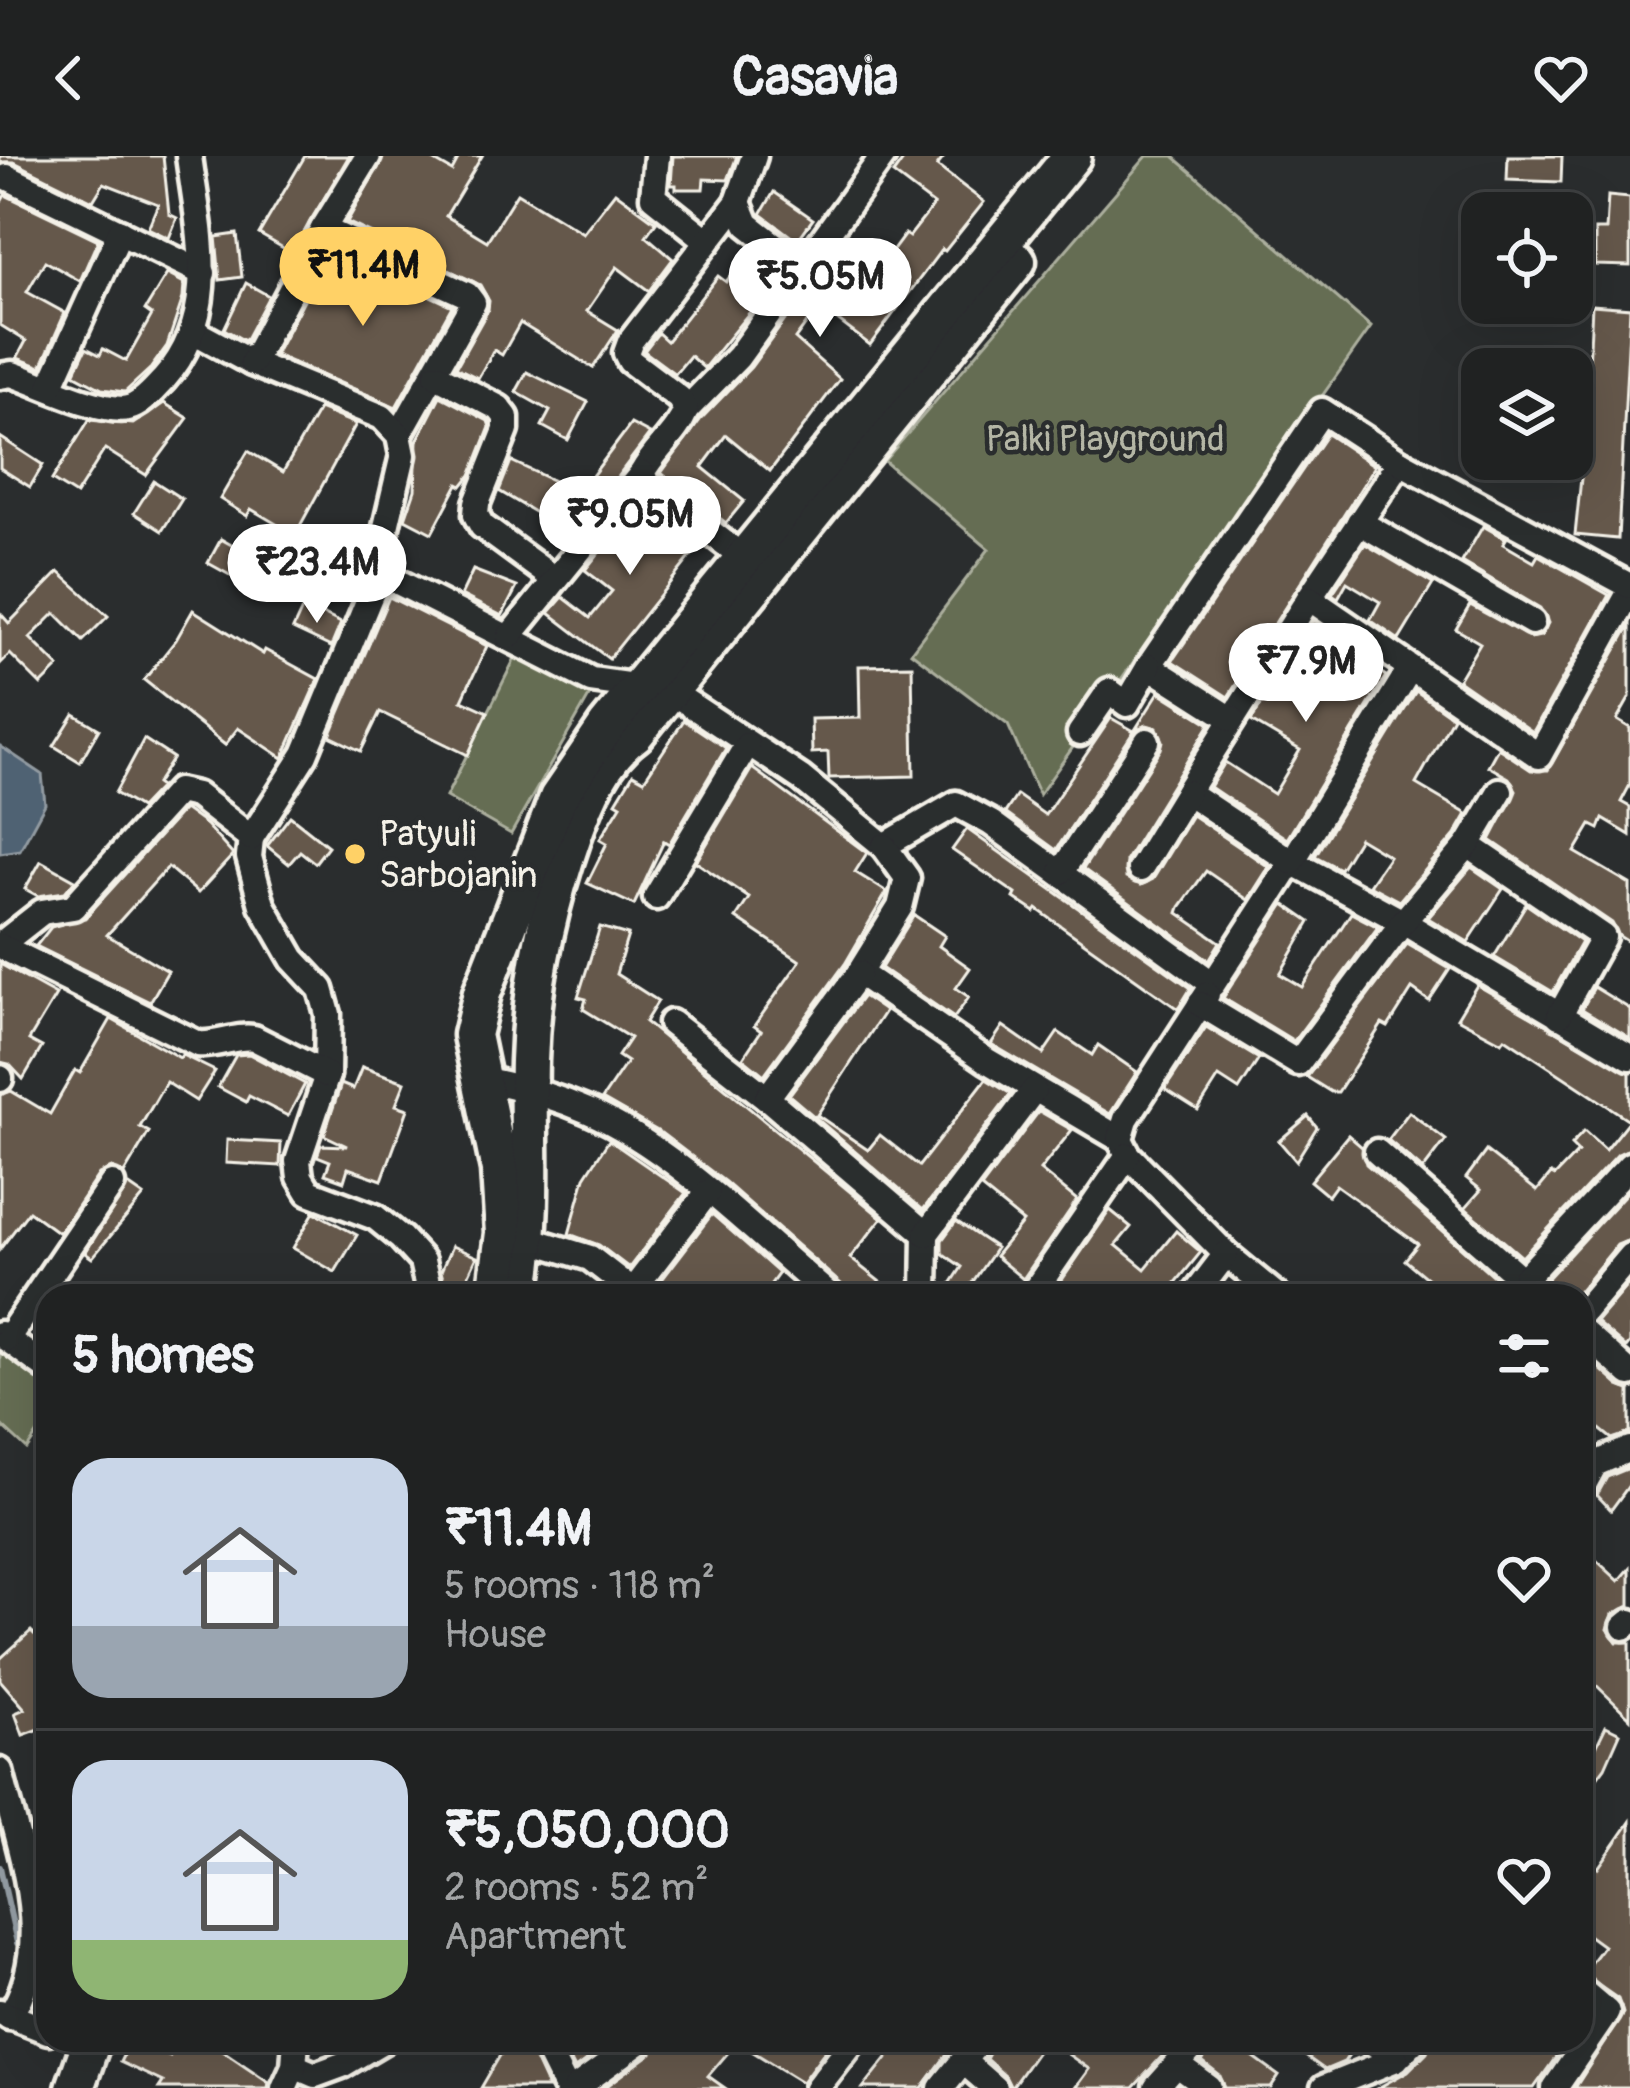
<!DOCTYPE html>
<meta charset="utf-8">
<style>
:root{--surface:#202222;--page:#282a2a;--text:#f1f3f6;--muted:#a2a4a5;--line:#3d3f40;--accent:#ffd166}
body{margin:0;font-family:Pangolin,sans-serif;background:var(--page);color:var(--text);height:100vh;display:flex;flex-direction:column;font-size:45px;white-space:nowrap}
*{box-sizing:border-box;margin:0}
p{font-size:39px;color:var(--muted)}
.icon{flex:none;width:66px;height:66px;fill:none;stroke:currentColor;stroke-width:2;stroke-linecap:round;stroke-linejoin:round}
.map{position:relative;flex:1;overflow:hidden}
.sheet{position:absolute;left:36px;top:1128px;width:1557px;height:768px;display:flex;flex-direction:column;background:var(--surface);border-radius:36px;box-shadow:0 12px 48px #0002,0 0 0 3px var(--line)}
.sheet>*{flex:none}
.controls{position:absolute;left:1461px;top:36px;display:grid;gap:24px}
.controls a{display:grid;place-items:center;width:132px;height:132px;border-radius:24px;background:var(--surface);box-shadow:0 12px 48px #0002,0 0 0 3px var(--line);font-size:60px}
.price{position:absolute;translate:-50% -102px;padding:0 27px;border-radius:42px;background:#fff;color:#222;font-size:39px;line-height:78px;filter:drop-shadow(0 3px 6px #0008)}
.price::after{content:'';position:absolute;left:50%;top:72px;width:36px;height:27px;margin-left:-18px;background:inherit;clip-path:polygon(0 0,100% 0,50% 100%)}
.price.current{background:var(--accent);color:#111}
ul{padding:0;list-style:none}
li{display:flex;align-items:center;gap:36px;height:300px;padding:0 36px}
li+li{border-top:3px solid var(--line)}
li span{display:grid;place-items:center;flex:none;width:336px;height:240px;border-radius:36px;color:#555}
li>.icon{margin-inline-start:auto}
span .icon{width:144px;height:144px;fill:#fffc;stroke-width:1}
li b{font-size:51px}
h2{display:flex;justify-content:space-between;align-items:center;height:144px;padding:0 36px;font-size:51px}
header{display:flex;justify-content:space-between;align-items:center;height:156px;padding:0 36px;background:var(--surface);font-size:54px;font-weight:700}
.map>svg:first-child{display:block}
.green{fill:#656d53;stroke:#acaf9e;stroke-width:3}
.water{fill:#506273;stroke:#929ba2;stroke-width:3}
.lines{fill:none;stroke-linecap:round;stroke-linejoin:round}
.stream{stroke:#929ba2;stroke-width:6}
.building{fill:#65584c;stroke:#f4f1e8;stroke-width:3}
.street-casing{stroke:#f4f1e8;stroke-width:33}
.secondary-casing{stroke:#f4f1e8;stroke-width:45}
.street{stroke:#2a2d2e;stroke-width:24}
.secondary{stroke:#2a2d2e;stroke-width:36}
.poi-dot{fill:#ffd166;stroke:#2a2d2e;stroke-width:4.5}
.labels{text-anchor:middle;stroke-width:9;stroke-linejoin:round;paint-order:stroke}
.park-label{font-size:36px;fill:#b4b6a5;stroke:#2a2d2e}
.poi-label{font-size:36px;fill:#f4f1e8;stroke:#2a2d2e;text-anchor:start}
</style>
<header><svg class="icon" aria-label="back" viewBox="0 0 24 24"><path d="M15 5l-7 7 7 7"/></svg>Casavia<svg class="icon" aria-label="heart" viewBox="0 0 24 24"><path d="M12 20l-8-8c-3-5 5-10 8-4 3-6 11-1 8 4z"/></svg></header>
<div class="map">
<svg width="1630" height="1932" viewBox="0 0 1630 1932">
<rect width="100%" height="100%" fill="#2a2d2e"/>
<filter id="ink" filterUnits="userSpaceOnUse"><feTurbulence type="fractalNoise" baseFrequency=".00833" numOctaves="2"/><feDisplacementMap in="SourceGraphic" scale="24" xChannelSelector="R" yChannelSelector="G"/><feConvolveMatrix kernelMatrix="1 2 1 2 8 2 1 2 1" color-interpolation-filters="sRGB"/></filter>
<g filter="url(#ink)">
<!-- green -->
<g class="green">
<path d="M1147,0H1173L1371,171L1039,639L1008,569L911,496L989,393L884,305Z"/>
<path d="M518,496L594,532L511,678L446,641Z"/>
<path d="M0,1194L48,1232V1262L27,1293L0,1268Z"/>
</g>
<!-- water -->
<path class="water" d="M0,590L42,618L45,648L20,694L0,697Z"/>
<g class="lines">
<!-- stream -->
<path class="stream" d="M0,1711L17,1787"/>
</g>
<!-- building -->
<g class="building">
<path d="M0,0H163L169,58L177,62L169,82L148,72L158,48L104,27L93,45L14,6H0Z"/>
<path d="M305,0H349L292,97L259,78Z"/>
<path d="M384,0H426L452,15L460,0H482L446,60L487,85L517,37L583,77L615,36L656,66L646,80L673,103L649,135L617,111L587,155L618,174L593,212L520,167L502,199L494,194L478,222L456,211L488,154L489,145L480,129L347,66Z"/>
<path d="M673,0H737L728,24L704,23L703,33H676V29H671Z"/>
<path d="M906,0H945L937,10L984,46L945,95L942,93L870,189L819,150L795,183L840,223L770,315L726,279L702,311L744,345L726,367L661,317L700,264L751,211L846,80L883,108L905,78L909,81L934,49L893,18Z"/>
<path d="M1508,0H1562L1561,26L1507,24Z"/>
<path d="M774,36L813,63L797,85L761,58Z"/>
<path d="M5,39L98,84L80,125L45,105L27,136L65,157L41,211L17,202L26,185L0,169V48Z"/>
<path d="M1608,40L1630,42V110L1595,109V74H1606Z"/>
<path d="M237,78L242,121L220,124L216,81Z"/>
<path d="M750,93L765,105L739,139L754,151L704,212L690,200L675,218L644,195L658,177L667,185L718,120L726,126Z"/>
<path d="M330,94L452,150L396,251L275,199Z"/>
<path d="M167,118L184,127L183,142L167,190L151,212L125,236L102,233L74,218L86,192L100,199L103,193L126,205L152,159L145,154Z"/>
<path d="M246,127L269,140L245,185L224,173Z"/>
<path d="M1592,149L1630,152L1618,383L1575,379L1586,275Z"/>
<path d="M527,216L588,246L568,284L542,270L550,255L516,236Z"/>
<path d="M440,240L488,265L490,271L471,319L462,330L458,328L432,377L405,363L415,334L417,285Z"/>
<path d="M164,247L188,262L146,319L105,293L76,339L52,324L89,264L133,268Z"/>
<path d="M319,253L356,268L295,379L251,353L247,360L220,343L248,295L283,316Z"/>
<path d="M631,268L650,278L602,341L586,328Z"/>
<path d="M1327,278L1375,310L1228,541L1172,505Z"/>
<path d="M0,281L43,309L30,331L0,312Z"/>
<path d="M511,305L560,328L541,360L499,335Z"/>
<path d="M154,325L182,343L162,375L134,357Z"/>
<path d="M642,344L700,389L609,503L549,457L563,441L590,462L612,435L585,414Z"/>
<path d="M1483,370L1506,383L1503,388L1534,406L1538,399L1609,439L1533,576L1458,524L1480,487L1456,473L1470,449L1531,482L1541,480L1548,467L1540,452L1462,406Z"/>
<path d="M221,383L270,411L257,434L208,407Z"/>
<path d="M1365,388L1433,428L1399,484L1370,464L1380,446L1347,426L1338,442L1332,438Z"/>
<path d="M473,414L517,431L502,460L461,439Z"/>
<path d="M59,416L108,460L83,485L55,457L30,482L59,511L41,529L10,498L0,508V457L9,467Z"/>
<path d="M389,441L487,490L462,544L488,556L468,599L380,556L361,595L330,580Z"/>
<path d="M304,449L341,467L331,491L293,473Z"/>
<path d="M193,454L263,498L265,494L318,523L283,602L238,572L225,589L144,524L176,484Z"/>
<path d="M1314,465L1382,512L1380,516L1386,520L1287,683L1210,631L1225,606L1274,638L1300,594L1251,565Z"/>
<path d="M1630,469V541L1617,564L1630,572V629L1621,646L1630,651V679L1603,663L1599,673L1591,669L1575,696L1630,728V787L1619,780L1612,767L1490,684L1516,634L1509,622L1488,610L1498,592L1531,614H1548Z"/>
<path d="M912,509L914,620L829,622L828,596L812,597L811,563L860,562L859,510Z"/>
<path d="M1416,535L1453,561L1416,628L1467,658L1455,679L1399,745L1369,729L1389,700L1359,682L1340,713L1315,700Z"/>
<path d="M1159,536L1210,568L1126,704V722L1141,729L1153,723L1192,659L1269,711L1248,744L1206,715L1180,751L1178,757L1220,786L1209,804L1083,713L1161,593L1163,585L1157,572L1147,569L1135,574Z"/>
<path d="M74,558L99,573L80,606L54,590Z"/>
<path d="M1111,562L1134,575L1056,694L1005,657L1017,639L1045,659Z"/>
<path d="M684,564L726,592L669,688L664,685L634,749L587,727L607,687L600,683L621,649L616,646L633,618L644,624Z"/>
<path d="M144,583L173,602L156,628L160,631L140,652L115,637Z"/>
<path d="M752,612L867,697L855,716L887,736L845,808L764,919L743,902L761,875L754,870L800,805L736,762L749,742L696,706Z"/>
<path d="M184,653L206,669L233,699L198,737L168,711L107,779L168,815L150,846L36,790L51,771L85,762Z"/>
<path d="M290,660L328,690L315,707L300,695L289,708L267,690Z"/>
<path d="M967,673L1191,832L1178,853L1037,753L1035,756L1014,742L1016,738L952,694Z"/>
<path d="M41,705L75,724L65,736L38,740L25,733Z"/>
<path d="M1471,711L1503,733L1468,786L1428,762Z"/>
<path d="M1284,748L1310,766L1280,818L1302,831L1351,757L1378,771L1294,885L1223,842Z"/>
<path d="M1526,748L1581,786L1553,836L1494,801Z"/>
<path d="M914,759L945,780L939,790L970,812L956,832L969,841L954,862L881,812Z"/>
<path d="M600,771L628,779L616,818L658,845L645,866L882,1062L850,1102L898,1140H846L841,1128L725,1026L661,977L602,943L627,906L618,900L630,882L583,853L586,843L578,841Z"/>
<path d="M1407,788L1450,813L1429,845L1412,833L1388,871L1382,868L1338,936H1331L1307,921Z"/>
<path d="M0,808L56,839L29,884L42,891L23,923L9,908L0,906Z"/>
<path d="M1477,829L1630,917V993L1618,998L1522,1101L1465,1052L1481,1034L1466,1022L1486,995L1537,1035L1551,1018L1555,1020L1578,996L1571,989L1584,975L1605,994L1629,964L1505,882L1502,886L1457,862Z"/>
<path d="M1594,831L1630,853V882L1582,853Z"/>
<path d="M863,840L885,855L817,959L868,994L880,979L919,1010L986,923L1011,938L923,1054L789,939Z"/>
<path d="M111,863L180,902L182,899L215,915L196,945L166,926L140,971L149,976L124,1018L112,1012L99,1018L59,1077L29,1055L0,1093V939L11,935L50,958L75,914L80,917Z"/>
<path d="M1003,870L1043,898L1058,876L1092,899L1098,889L1137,916L1110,958L991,888Z"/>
<path d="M1206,871L1259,903L1239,934L1219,921L1198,954L1165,933Z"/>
<path d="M249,898L305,928L288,960L249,940L246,946L218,931L236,899Z"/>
<path d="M362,911L405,926L396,949L408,953L382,1024L348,1012L344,1025L325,1018L330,1005L317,1000L321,989L347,990L324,979L341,928L353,933Z"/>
<path d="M1039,955L1072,974L1040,1014L1077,1044L1023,1123L995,1100L1023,1066L981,1032Z"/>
<path d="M1409,956L1446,984L1423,1014L1388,984Z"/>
<path d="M1308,960L1317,971L1296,1005L1279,985Z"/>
<path d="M1348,979L1362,991L1366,1008L1516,1140H1448L1405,1104L1418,1088L1336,1029L1328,1040L1310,1025Z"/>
<path d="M227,984L281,987L280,1010L226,1007Z"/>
<path d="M609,984L686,1037L629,1112L599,1089L569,1078L585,1021Z"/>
<path d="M128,1029L144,1040L92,1102L85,1097Z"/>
<path d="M1630,1033V1084L1617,1089L1575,1140H1557L1547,1123Z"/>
<path d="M1110,1054L1131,1071L1116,1089L1145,1113L1176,1075L1201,1096L1165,1140H1051Z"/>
<path d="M314,1056L357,1079L335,1116L293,1092Z"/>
<path d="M712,1058L779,1117L762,1140H655L654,1134Z"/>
<path d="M956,1065L996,1092L963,1140H943L962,1111L942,1097V1084Z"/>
<path d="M452,1090L477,1101L461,1135L444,1127L441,1115Z"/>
<path d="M1630,1126V1187L1626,1192L1596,1166Z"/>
<path d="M1581,1196L1619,1230L1630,1234V1277L1612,1283L1581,1258Z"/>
<path d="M1629,1312L1630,1328L1611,1354L1597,1339L1607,1321Z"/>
<path d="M1581,1390L1619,1425L1630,1412V1450L1613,1458L1608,1473L1617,1486H1630V1562L1591,1524L1581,1534Z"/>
<path d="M48,1468V1570L23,1579L15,1557L25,1553L0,1524V1503L31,1475L34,1478Z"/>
<path d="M1606,1570L1620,1577L1605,1611L1581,1643V1593L1591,1601Z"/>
<path d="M1630,1666V1932H1575L1623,1857L1618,1843L1582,1818L1603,1790L1581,1774V1699L1598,1712Z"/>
<path d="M131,1884L170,1900L180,1884H207L269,1926L268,1932H159L163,1926L120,1906Z"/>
<path d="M509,1884H526L548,1932H481Z"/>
<path d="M560,1884H614L575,1913Z"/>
<path d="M658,1884H833L802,1926L737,1886L708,1920L725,1932H604L652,1897Z"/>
<path d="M901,1884H949L955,1888L922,1932H863Z"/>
<path d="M996,1884H1045L1011,1932L1005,1920L986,1903Z"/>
<path d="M1048,1884H1177L1133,1932H1075L1089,1913Z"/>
<path d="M1215,1884L1239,1900L1243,1894L1279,1920L1271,1932H1225L1220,1920L1202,1906Z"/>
<path d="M1283,1884H1353L1354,1891L1344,1906L1325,1914Z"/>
<path d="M1431,1884H1568L1534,1932H1378L1408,1915L1427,1896Z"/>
</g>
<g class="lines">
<!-- street casing -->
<g class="street-casing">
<g id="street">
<path d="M657,0L653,41L708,85"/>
<path d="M7,21L203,117"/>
<path d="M738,46L747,68L802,111"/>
<path d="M323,73L467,139L473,147L399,279"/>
<path d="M193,175L252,207L382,261L399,279L403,299L379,401L381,414L392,423L591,524L670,535L801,622L884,690L956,648L991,667L1213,828L1292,706L1403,766L1630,901"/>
<path d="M252,207L323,73L368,0"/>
<path d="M436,219L499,252L506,261V274L477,347L476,359L482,370L553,422"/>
<path d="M0,220L12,218C39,227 102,258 128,252C142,249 154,233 164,223C221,159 199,77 189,0"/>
<path d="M50,231L120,76"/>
<path d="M686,254L738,201L883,0"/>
<path d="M1359,366L1532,466"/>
<path d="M744,402L647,327L642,317C654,294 677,278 686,254L679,242L630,205L626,197L630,186L738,46L754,0"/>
<path d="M1309,442L1400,306"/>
<path d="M509,481L642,317"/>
<path d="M1409,514L1292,706L1187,636L1309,442L1539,600L1630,435"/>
<path d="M1232,563L1149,510L1322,255L1400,306L1630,430"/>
<path d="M1080,577L1109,535L1127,548L1149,510"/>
<path d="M251,682L249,701L262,749L293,803L321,833L328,858L327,919L298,1005L300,1021L309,1036L375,1061L401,1082L422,1105L430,1140"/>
<path d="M1468,689L1603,781L1559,860"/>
<path d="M884,690L907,722L900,751L859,817L986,904L1120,983"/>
<path d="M1140,713L1187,636"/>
<path d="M1061,716L1147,585"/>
<path d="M656,741L747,589"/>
<path d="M0,789L42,756L73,751L178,635L196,639L251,682L305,598L381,414"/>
<path d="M0,790L198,888C218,890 235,879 254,882L327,919"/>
<path d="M1207,838L1126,963L1120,983L1128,999L1226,1098L1277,1140"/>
<path d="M1200,848L1298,907L1403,766L1468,689L1500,635"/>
<path d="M671,867L767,942L926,1078L925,1140"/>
<path d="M0,922V923"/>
<path d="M481,923C518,930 553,940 588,955C672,991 759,1080 830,1140"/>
<path d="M767,942L859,817"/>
<path d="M1377,996L1541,1140"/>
<path d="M926,1078L1034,934"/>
<path d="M528,1083L590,1102L639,1140"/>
<path d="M1525,1122L1630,1009"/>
<path d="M633,1134L708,1036"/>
<path d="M1031,1140L1128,999"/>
<path d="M1194,1140L1226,1098"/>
<path d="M1581,1158L1630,1100"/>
<path d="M1581,1174L1630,1218"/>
<path d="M0,1178L48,1213"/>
<path d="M7,1183L112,1028"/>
<path d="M1581,1334L1595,1308L1630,1293"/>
<path d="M1624,1471L1630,1466"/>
<path d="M0,1615C19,1695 58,1786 9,1861"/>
<path d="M0,1856L48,1875"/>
<path d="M542,1884L566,1932"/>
<path d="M1369,1884L1396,1903L1415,1884"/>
<path d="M963,1905L994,1932"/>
<path d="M1178,1909L1209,1932"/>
<path d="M294,1910L315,1919L342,1909L384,1884"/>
<path d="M284,1932L294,1910L296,1884"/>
<path d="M576,1932L642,1884"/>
<path d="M817,1932L854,1884"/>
<path d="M941,1932L980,1884"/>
<path d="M1156,1932L1199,1884"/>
<path d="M1324,1932L1396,1903"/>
<path d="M1555,1932L1607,1856L1581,1834"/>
</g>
</g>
<!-- secondary casing -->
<g class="secondary-casing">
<g id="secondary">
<path d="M522,1126C534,1052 527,979 529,905C531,828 548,750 573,679C586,642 603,601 635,578L1017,105"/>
<path d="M496,1140L504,1077L500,1014L472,879L482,837L558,642L607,570L1072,0"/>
<path d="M75,1932L92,1884"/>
</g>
</g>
<!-- street -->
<use href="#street" class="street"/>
<!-- secondary -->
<use href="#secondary" class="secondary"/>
</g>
</g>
<!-- markers -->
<circle class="poi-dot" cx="355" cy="698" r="12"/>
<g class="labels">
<!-- park labels -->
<g class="park-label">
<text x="1105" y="295">Palki Playground</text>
</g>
<!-- poi labels -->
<g class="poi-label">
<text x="379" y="690">Patyuli<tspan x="379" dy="41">Sarbojanin</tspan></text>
</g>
</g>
</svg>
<div class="controls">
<a><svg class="icon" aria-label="locate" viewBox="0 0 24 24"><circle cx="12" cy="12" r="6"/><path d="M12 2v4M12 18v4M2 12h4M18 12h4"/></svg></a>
<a><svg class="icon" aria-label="layers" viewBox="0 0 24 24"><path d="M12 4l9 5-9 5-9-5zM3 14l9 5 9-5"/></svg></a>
</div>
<b class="price current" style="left:363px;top:173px">₹11.4M</b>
<b class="price" style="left:820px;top:184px">₹5.05M</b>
<b class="price" style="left:630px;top:422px">₹9.05M</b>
<b class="price" style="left:317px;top:470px">₹23.4M</b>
<b class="price" style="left:1306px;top:569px">₹7.9M</b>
<section class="sheet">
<h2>5 homes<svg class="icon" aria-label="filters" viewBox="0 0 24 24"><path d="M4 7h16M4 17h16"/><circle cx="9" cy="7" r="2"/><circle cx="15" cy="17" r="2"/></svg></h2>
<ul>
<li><span style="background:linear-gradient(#c9d6e8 70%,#9aa5b1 0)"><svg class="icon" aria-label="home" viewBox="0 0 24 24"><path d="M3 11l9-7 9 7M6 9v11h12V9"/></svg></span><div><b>₹11.4M</b><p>5 rooms · 118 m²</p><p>House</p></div><svg class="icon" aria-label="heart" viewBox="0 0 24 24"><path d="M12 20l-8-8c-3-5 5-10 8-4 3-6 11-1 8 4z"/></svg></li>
<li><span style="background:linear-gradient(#c9d6e8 75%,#8fb573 0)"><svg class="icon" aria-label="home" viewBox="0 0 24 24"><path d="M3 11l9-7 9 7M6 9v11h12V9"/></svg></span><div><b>₹5,050,000</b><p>2 rooms · 52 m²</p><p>Apartment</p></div><svg class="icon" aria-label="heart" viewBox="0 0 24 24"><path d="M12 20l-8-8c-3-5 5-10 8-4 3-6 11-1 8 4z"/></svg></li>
</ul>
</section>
</div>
